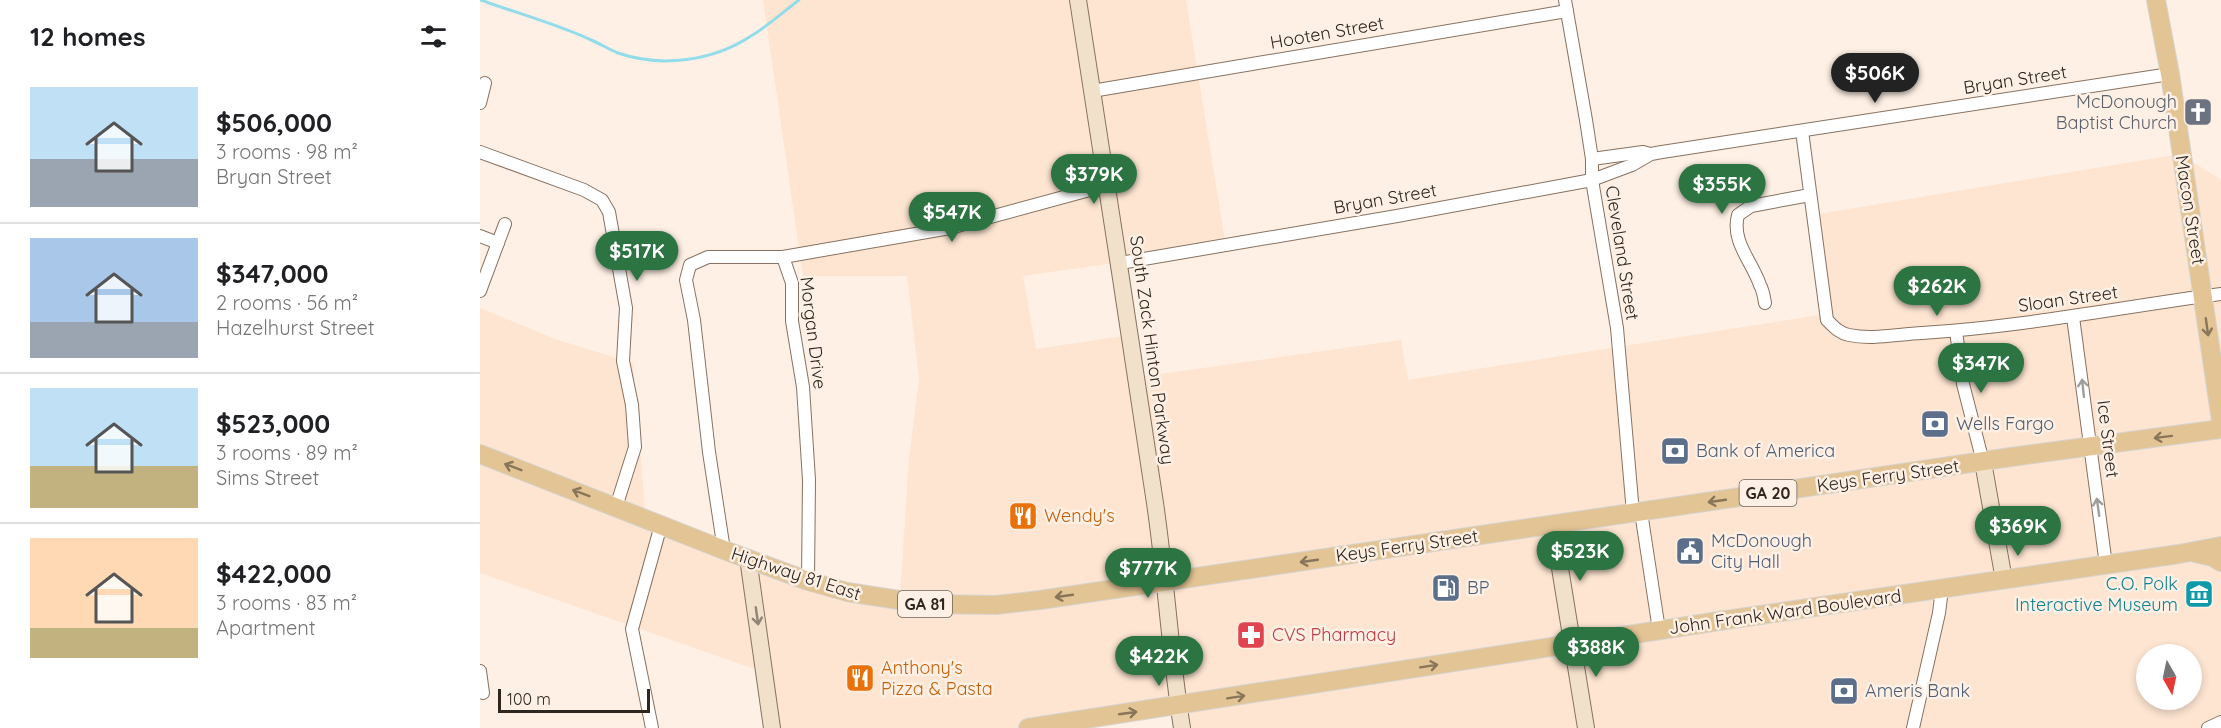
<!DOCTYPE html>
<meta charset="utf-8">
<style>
:root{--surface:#fff;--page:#f6f6f6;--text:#202124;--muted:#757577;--line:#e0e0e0;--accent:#2c7441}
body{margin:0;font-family:Quicksand,sans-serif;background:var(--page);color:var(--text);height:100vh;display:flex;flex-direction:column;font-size:22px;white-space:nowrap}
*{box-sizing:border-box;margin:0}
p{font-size:20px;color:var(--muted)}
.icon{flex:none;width:33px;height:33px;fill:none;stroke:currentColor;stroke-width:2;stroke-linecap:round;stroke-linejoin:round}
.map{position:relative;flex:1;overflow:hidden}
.panel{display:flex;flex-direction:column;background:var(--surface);width:480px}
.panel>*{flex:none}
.needle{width:39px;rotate:171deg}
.buttons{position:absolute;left:1656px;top:644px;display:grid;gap:12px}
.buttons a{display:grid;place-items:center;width:66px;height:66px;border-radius:50%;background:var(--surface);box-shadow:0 3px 9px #0003;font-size:30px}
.scale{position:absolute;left:18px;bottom:15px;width:152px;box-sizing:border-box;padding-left:6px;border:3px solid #2f271f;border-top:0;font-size:16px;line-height:21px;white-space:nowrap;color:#2f271f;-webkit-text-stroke:4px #fef0e4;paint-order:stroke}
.price{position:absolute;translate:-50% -51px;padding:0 14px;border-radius:21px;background:var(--accent);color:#fff;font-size:20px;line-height:39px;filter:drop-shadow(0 2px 3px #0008)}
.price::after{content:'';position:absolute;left:50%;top:36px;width:18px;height:14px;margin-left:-9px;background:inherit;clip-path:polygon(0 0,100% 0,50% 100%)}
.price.selected{background:#222;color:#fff}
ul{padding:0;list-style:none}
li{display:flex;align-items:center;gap:18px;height:150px;padding:0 30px}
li+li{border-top:2px solid var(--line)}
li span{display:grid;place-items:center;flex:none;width:168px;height:120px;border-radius:0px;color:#555}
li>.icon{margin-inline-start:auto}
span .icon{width:72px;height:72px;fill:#fffc;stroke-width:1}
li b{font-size:26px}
h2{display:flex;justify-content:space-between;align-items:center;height:72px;padding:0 30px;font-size:26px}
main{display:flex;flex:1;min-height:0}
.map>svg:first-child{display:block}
.built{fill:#fde5d1;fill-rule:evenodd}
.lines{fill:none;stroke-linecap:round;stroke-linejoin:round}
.stream{stroke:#93ddeb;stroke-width:3}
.street-casing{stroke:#877261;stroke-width:14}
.secondary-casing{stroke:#877261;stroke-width:18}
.primary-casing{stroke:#d5d4d2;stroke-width:20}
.street{stroke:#fff;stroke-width:12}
.secondary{stroke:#f1e1ca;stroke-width:16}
.primary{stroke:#e3c495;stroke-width:18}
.oneway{stroke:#89765a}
.oneway2{stroke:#a19e9a}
.oneway3{stroke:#908474}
.labels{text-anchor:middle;stroke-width:5;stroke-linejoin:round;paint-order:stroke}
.shield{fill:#fef0e4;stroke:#6d635a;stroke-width:1.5}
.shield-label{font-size:16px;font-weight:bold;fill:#2f271f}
.street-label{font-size:18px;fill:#2f271f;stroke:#fef0e4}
.worship-label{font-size:18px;fill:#5b616d;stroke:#fef0e4;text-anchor:end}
.service-label{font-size:18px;fill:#4e5e75;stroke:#fef0e4;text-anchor:start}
.food-label{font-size:18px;fill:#c56008;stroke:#fef0e4;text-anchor:start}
.culture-label{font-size:18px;fill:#0d838f;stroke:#fef0e4;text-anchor:end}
.health-label{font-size:18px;fill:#be3a42;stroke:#fef0e4;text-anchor:start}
</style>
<main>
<section class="panel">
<h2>12 homes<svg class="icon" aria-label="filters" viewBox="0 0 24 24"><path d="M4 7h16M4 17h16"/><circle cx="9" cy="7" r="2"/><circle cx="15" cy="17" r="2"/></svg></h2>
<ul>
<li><span style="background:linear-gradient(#bfe0f5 60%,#9aa5b1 0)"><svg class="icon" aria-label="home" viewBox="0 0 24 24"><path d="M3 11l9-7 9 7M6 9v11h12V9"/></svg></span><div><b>$506,000</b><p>3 rooms · 98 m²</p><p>Bryan Street</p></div></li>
<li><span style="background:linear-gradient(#a9c7e8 70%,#9aa5b1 0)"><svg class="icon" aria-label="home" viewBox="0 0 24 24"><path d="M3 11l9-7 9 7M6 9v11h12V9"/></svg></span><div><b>$347,000</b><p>2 rooms · 56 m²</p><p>Hazelhurst Street</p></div></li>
<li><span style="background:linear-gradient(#bfe0f5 65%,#c2b280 0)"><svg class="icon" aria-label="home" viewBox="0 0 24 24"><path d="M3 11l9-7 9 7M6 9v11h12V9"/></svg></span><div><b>$523,000</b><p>3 rooms · 89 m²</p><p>Sims Street</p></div></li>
<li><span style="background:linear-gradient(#ffd9b3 75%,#c2b280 0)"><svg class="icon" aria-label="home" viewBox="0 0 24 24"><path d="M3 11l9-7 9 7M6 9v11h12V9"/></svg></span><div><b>$422,000</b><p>3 rooms · 83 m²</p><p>Apartment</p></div></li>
</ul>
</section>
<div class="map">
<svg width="1741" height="728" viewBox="0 0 1741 728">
<rect width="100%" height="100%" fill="#fef0e4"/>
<!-- built -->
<path class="built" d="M283,0H706L746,247L543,276L556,349L643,336L652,378L921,340L928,380L1346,314L1332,215L1700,154L1741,180V728H704L702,710L596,728H293L283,672L0,573V308L75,339L153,363L166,523L277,567L420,597L429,458L439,379L427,276H323ZM1666,654H1712V699H1666Z"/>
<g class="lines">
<!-- stream -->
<path class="stream" d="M1,0C36,13 74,23 109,39C119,43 128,49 138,53C182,68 233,61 271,36C288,26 303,12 319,0"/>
<!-- street casing -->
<g class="street-casing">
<g id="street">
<path d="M1085,0L1106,120L1112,159V180L1137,328L1153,513"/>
<path d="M612,91L1087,11"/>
<path d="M0,103L5,83"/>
<path d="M1322,131L1347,320C1354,327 1359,333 1369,335C1392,340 1418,334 1442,333C1543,327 1641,307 1741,294"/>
<path d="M0,152L104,190L122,200L129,212L146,308L143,361L152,405L155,447L136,507"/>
<path d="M1112,159L1163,152L1170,154"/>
<path d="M0,236L18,243"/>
<path d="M303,257L470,228L628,185"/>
<path d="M640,263L917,216L1112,180L1152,165L1171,154L1182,152L1690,74"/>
<path d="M0,291L25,224"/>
<path d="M1285,303C1284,297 1283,290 1280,285C1272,261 1251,242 1258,215L1271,206L1330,195"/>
<path d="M1593,317L1626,565"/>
<path d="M1476,331L1483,384L1503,462"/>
<path d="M1161,512L1179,630"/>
<path d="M244,550L229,452L214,320L206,280L210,265L228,257H303L312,283V321L323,387L329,480L328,581"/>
<path d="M0,671L3,693"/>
<path d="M172,728L152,629L181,525"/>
<path d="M1433,728L1459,613L1462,589"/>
<path d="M1728,728L1741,722"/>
</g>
</g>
<!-- secondary casing -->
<g class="secondary-casing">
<g id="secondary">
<path d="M598,0C624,168 650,335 675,503C686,578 690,653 702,728"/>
<path d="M1503,462L1524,580"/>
<path d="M1073,525L1106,728"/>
<path d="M268,558L292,728"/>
</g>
</g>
<!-- primary casing -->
<g class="primary-casing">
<g id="primary">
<path d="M1676,0L1690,74L1741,421"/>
<path d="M0,454L244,550L328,581L367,592L445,604L516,605L560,600L1531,457L1741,429"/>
<path d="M1715,553L1733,557L1741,562"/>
<path d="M548,728L1239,621L1699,554L1741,546"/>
</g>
</g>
<!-- street -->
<use href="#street" class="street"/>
<!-- secondary -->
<use href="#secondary" class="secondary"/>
<!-- primary -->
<use href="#primary" class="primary"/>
</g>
<!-- one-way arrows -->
<defs><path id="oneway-shaft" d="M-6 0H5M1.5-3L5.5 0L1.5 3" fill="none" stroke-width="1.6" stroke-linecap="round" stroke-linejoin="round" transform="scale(1.5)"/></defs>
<g class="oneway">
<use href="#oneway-shaft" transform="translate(1727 327) rotate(82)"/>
<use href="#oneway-shaft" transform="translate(1683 437) rotate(173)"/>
<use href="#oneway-shaft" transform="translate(33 467) rotate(-159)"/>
<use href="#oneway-shaft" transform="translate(101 493) rotate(-159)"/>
<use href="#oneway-shaft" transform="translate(1237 501) rotate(172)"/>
<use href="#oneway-shaft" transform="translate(829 561) rotate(172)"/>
<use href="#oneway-shaft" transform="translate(584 596) rotate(172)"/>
<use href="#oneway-shaft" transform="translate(949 666) rotate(-9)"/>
<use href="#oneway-shaft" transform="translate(756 697) rotate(-9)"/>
<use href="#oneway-shaft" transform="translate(648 713) rotate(-8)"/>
</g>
<g class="oneway2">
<use href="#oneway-shaft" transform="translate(1603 388) rotate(-96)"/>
<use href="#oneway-shaft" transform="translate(1618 507) rotate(-98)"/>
</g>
<use class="oneway3" href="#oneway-shaft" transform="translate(277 616) rotate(82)"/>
<!-- icons -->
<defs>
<g id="church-square" transform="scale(1.5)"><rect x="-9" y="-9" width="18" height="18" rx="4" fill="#6b7280" stroke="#fef0e4"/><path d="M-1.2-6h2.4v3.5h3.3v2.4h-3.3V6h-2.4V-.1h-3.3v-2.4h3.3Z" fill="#fff"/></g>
<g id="bank-square" transform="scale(1.5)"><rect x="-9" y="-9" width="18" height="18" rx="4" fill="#5c6f8a" stroke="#fef0e4"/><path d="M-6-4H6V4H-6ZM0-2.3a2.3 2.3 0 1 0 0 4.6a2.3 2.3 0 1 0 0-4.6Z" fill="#fff"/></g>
<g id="restaurant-square" transform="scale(1.5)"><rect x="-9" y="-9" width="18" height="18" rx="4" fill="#e8710a" stroke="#fef0e4"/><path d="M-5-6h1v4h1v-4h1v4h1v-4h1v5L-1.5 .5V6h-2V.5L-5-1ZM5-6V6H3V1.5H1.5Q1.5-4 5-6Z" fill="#fff"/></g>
<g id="civic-square" transform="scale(1.5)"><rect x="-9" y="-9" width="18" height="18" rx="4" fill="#5c6f8a" stroke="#fef0e4"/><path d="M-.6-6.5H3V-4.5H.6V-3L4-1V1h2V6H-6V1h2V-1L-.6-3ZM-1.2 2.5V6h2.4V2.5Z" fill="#fff"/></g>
<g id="fuel-square" transform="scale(1.5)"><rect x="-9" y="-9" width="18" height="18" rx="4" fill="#5c6f8a" stroke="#fef0e4"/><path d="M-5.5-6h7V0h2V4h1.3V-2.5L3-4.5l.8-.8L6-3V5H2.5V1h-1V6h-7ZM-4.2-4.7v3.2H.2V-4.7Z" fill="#fff"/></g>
<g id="museum-square" transform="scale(1.5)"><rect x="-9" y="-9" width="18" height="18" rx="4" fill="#0f9aa8" stroke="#fef0e4"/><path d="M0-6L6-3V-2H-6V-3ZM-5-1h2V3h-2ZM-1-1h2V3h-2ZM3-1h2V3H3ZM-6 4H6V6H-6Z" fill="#fff"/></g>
<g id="pharmacy-square" transform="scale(1.5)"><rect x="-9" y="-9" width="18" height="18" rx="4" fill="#e0444e" stroke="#fef0e4"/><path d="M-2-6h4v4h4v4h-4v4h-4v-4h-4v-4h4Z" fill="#fff"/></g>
</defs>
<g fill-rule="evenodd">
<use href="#church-square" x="1718" y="112"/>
<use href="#bank-square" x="1455" y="424"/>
<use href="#bank-square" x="1195" y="451"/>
<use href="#restaurant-square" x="543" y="516"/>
<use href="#civic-square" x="1210" y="551"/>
<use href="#fuel-square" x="966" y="588"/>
<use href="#museum-square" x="1719" y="594"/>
<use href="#pharmacy-square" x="771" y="635"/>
<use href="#restaurant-square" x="380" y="678"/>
<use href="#bank-square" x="1364" y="691"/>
</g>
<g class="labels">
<!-- shield labels -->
<g class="shield">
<rect x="1259.5" y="480" width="57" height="26" rx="4.5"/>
<rect x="418" y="591" width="54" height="26" rx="4.5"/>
</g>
<g class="shield-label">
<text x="1288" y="499">GA 20</text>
<text x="445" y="610">GA 81</text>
</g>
<!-- street labels -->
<g class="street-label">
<text transform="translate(847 33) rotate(-10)" y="6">Hooten Street</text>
<text transform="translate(1535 80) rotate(-9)" y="6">Bryan Street</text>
<text transform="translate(905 199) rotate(-10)" y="6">Bryan Street</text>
<text transform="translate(1710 210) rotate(81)" y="6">Macon Street</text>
<text transform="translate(1142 253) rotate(81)" y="6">Cleveland Street</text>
<text transform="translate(1588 299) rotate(-8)" y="6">Sloan Street</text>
<text transform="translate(333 333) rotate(83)" y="6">Morgan Drive</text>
<text transform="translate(672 350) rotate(82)" y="6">South Zack Hinton Parkway</text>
<text transform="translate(1628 439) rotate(83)" y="6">Ice Street</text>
<text transform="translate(1408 476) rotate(-8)" y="6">Keys Ferry Street</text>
<text transform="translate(927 546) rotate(-8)" y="6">Keys Ferry Street</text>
<text transform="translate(316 574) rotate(18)" y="6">Highway 81 East</text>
<text transform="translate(1305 612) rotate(-8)" y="6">John Frank Ward Boulevard</text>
</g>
<!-- worship labels -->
<g class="worship-label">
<text x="1697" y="108">McDonough<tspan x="1697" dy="21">Baptist Church</tspan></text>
</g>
<!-- service labels -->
<g class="service-label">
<text x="1476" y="430">Wells Fargo</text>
<text x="1216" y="457">Bank of America</text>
<text x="1231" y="547">McDonough<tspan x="1231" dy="21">City Hall</tspan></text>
<text x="987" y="594">BP</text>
<text x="1385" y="697">Ameris Bank</text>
</g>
<!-- food labels -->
<g class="food-label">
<text x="564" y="522">Wendy's</text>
<text x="401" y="674">Anthony's<tspan x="401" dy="21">Pizza &amp; Pasta</tspan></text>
</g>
<!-- culture labels -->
<g class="culture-label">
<text x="1698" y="590">C.O. Polk<tspan x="1698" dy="21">Interactive Museum</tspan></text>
</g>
<!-- health labels -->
<g class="health-label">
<text x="792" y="641">CVS Pharmacy</text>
</g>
</g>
</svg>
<div class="buttons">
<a><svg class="needle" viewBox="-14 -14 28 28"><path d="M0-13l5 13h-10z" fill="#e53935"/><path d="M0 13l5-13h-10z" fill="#757577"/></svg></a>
</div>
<div class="scale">100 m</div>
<b class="price selected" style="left:1395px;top:104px">$506K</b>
<b class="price" style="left:614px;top:205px">$379K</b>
<b class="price" style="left:1242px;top:215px">$355K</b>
<b class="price" style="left:472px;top:243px">$547K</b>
<b class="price" style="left:157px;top:282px">$517K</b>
<b class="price" style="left:1457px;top:317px">$262K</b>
<b class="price" style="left:1501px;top:394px">$347K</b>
<b class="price" style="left:1538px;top:557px">$369K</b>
<b class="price" style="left:1100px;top:582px">$523K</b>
<b class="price" style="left:668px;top:599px">$777K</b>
<b class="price" style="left:1116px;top:678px">$388K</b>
<b class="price" style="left:679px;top:687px">$422K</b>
</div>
</main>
